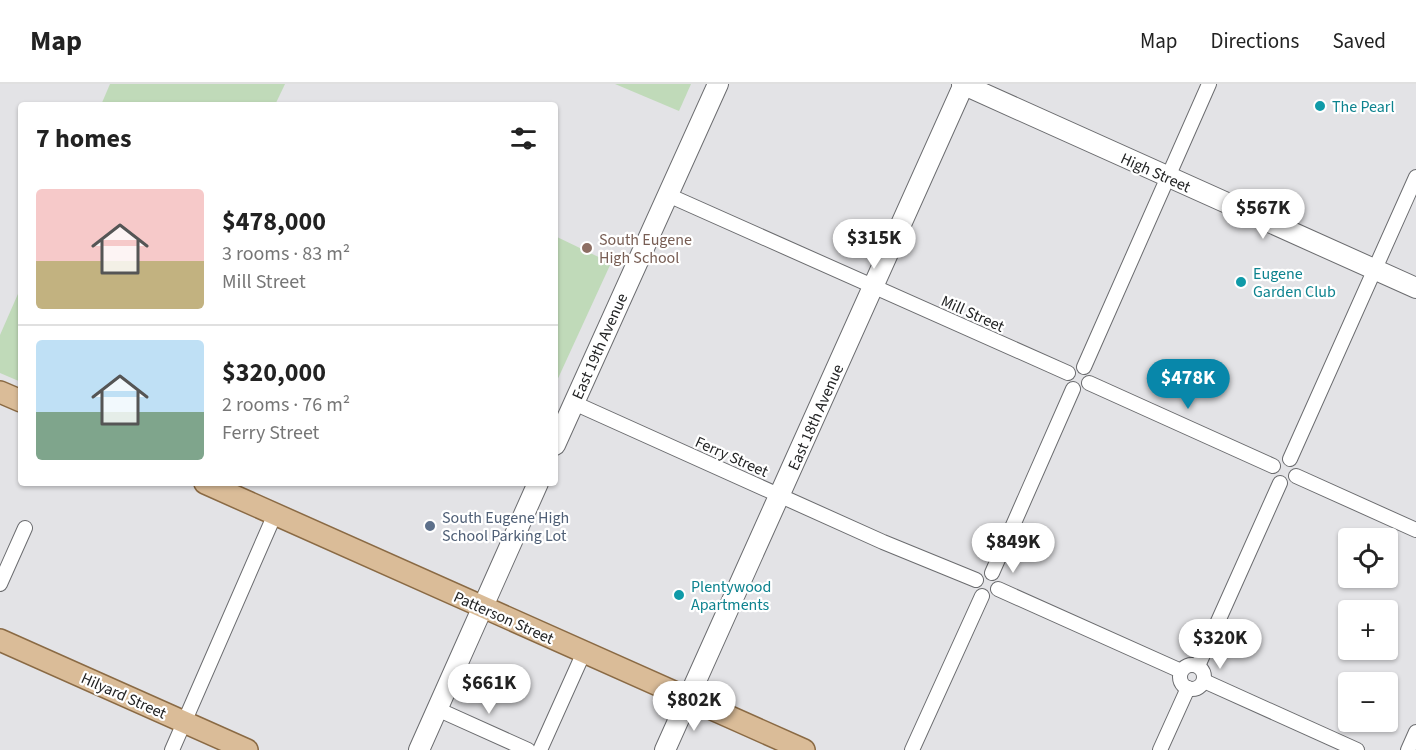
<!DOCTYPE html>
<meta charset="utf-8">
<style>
:root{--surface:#fff;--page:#f6f6f6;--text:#222;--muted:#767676;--line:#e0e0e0;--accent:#0887aa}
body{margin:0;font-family:"Source Sans 3",sans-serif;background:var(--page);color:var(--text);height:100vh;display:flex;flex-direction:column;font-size:22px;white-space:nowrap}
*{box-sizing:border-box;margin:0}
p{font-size:20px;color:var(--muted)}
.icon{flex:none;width:33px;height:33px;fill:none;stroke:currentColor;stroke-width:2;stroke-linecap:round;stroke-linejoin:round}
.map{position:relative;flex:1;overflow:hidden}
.panel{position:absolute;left:18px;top:18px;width:540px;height:384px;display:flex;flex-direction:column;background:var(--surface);border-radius:6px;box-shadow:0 2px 4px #0004}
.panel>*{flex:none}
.controls{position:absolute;left:1338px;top:444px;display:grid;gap:12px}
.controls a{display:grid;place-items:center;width:60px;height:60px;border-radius:6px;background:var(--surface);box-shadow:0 2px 4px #0004;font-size:30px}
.price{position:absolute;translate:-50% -51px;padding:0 14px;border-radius:21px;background:#fff;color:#222;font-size:20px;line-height:39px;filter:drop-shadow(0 2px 3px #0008)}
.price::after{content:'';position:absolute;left:50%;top:36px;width:18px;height:14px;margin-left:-9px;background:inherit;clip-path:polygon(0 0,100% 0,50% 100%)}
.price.on{background:var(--accent);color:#fff}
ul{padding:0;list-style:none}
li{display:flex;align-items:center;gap:18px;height:150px;padding:0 18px}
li+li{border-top:2px solid var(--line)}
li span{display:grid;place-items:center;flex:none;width:168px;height:120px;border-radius:6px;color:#555}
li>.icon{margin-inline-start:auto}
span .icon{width:72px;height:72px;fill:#fffc;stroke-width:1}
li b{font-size:26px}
h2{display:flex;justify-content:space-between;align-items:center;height:72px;padding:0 18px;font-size:26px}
header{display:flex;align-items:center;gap:36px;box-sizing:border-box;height:84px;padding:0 30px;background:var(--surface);border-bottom:2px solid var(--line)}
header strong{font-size:28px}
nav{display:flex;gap:33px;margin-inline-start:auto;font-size:21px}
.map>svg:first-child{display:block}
.green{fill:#c0dab9}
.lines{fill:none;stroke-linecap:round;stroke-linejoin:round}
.street-casing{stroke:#6b6c6f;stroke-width:16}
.secondary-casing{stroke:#6b6c6f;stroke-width:22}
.primary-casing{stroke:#8a6a44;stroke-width:24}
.street{stroke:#fff;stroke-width:14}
.secondary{stroke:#fff;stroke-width:20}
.primary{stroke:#dabc98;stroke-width:21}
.culture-dot{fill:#0f9aa8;stroke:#fff;stroke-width:2}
.education-dot{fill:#8d6e63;stroke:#fff;stroke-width:2}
.service-dot{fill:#5c6f8a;stroke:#fff;stroke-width:2}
.labels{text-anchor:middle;stroke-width:4.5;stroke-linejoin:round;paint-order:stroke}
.culture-label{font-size:16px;fill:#0d838f;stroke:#fff;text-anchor:start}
.street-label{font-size:16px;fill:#232425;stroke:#fff}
.education-label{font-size:16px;fill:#785e54;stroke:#fff;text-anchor:start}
.service-label{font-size:16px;fill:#4e5e75;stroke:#fff;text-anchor:start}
</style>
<header>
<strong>Map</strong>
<nav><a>Map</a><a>Directions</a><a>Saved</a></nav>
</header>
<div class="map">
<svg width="1416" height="666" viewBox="0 0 1416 666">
<rect width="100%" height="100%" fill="#e3e3e6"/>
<!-- green -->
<g class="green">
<path d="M110,0H285L275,21H101Z"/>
<path d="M615,0H691L679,27Z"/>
<path d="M555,152L611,179L555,301Z"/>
<path d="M21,203V298L0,289V251Z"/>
</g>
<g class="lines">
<!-- street casing -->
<g class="street-casing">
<g id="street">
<path d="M668,111L1068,289"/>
<path d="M1084,283L1209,0"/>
<path d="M1089,299L1273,382"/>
<path d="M574,319L883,458L976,496"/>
<path d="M1290,375L1416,93"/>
<path d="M1296,392L1416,446"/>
<path d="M992,489L1073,305"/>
<path d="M0,500L25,444"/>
<path d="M998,505L1181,587"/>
<circle cx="1192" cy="593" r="12"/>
<path d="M1198,582L1280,399"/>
<path d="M1204,597L1357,666"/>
<path d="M437,625L528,666"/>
<path d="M172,666L275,430"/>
<path d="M540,666L584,568"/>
<path d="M912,666L982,512"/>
<path d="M1160,666L1188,604"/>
<path d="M1408,666L1416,648"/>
</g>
</g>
<!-- secondary casing -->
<g class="secondary-casing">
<g id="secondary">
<path d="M962,0L1416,204"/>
<path d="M555,361L718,0"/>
<path d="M419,666L538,399"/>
<path d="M665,666L964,0"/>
</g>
</g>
<!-- primary casing -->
<g class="primary-casing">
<g id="primary">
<path d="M0,308L21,317"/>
<path d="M205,399L804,666"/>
<path d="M0,556L247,666"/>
</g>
</g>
<!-- street -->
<use href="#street" class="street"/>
<!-- secondary -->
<use href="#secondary" class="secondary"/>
<!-- primary -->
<use href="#primary" class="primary"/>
</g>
<!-- markers -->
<g class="culture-dot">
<circle cx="1320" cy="22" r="6"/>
<circle cx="1241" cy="198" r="6"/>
<circle cx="679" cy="511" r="6"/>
</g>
<circle class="education-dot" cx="587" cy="164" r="6"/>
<circle class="service-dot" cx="430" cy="442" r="6"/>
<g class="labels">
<!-- culture labels -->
<g class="culture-label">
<text x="1332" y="28">The Pearl</text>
<text x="1253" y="195">Eugene<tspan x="1253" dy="18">Garden Club</tspan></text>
<text x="691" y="508">Plentywood<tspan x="691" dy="18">Apartments</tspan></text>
</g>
<!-- street labels -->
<g class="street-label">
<text transform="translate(1156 88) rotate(24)" y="6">High Street</text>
<text transform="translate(973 229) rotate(24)" y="6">Mill Street</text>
<text transform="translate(599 262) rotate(-66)" y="6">East 19th Avenue</text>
<text transform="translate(815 333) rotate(-66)" y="6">East 18th Avenue</text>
<text transform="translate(732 372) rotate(24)" y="6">Ferry Street</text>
<text transform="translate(504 533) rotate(24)" y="6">Patterson Street</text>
<text transform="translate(124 611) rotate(24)" y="6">Hilyard Street</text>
</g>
<!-- education labels -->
<g class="education-label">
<text x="599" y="161">South Eugene<tspan x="599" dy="18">High School</tspan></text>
</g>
<!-- service labels -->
<g class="service-label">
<text x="442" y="439">South Eugene High<tspan x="442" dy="18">School Parking Lot</tspan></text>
</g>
</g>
</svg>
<div class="controls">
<a><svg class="icon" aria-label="locate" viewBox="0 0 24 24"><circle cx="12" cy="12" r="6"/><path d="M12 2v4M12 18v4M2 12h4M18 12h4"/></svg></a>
<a>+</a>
<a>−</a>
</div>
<b class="price" style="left:1263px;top:156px">$567K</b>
<b class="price" style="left:874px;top:186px">$315K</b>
<b class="price on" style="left:1188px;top:326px">$478K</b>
<b class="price" style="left:1013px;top:490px">$849K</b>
<b class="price" style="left:1220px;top:586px">$320K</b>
<b class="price" style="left:489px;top:631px">$661K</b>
<b class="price" style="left:694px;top:648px">$802K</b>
<section class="panel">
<h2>7 homes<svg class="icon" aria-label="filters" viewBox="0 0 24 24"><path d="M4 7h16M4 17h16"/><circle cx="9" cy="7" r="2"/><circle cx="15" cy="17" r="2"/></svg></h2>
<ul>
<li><span style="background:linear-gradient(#f6c9c9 60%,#c2b280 0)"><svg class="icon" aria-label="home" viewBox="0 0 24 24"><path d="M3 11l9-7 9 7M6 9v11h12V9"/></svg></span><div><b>$478,000</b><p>3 rooms · 83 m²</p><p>Mill Street</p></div></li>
<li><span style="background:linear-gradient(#bfe0f5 60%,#7fa58c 0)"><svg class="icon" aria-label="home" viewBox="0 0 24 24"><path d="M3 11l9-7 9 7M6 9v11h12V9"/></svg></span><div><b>$320,000</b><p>2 rooms · 76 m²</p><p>Ferry Street</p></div></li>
</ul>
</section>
</div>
